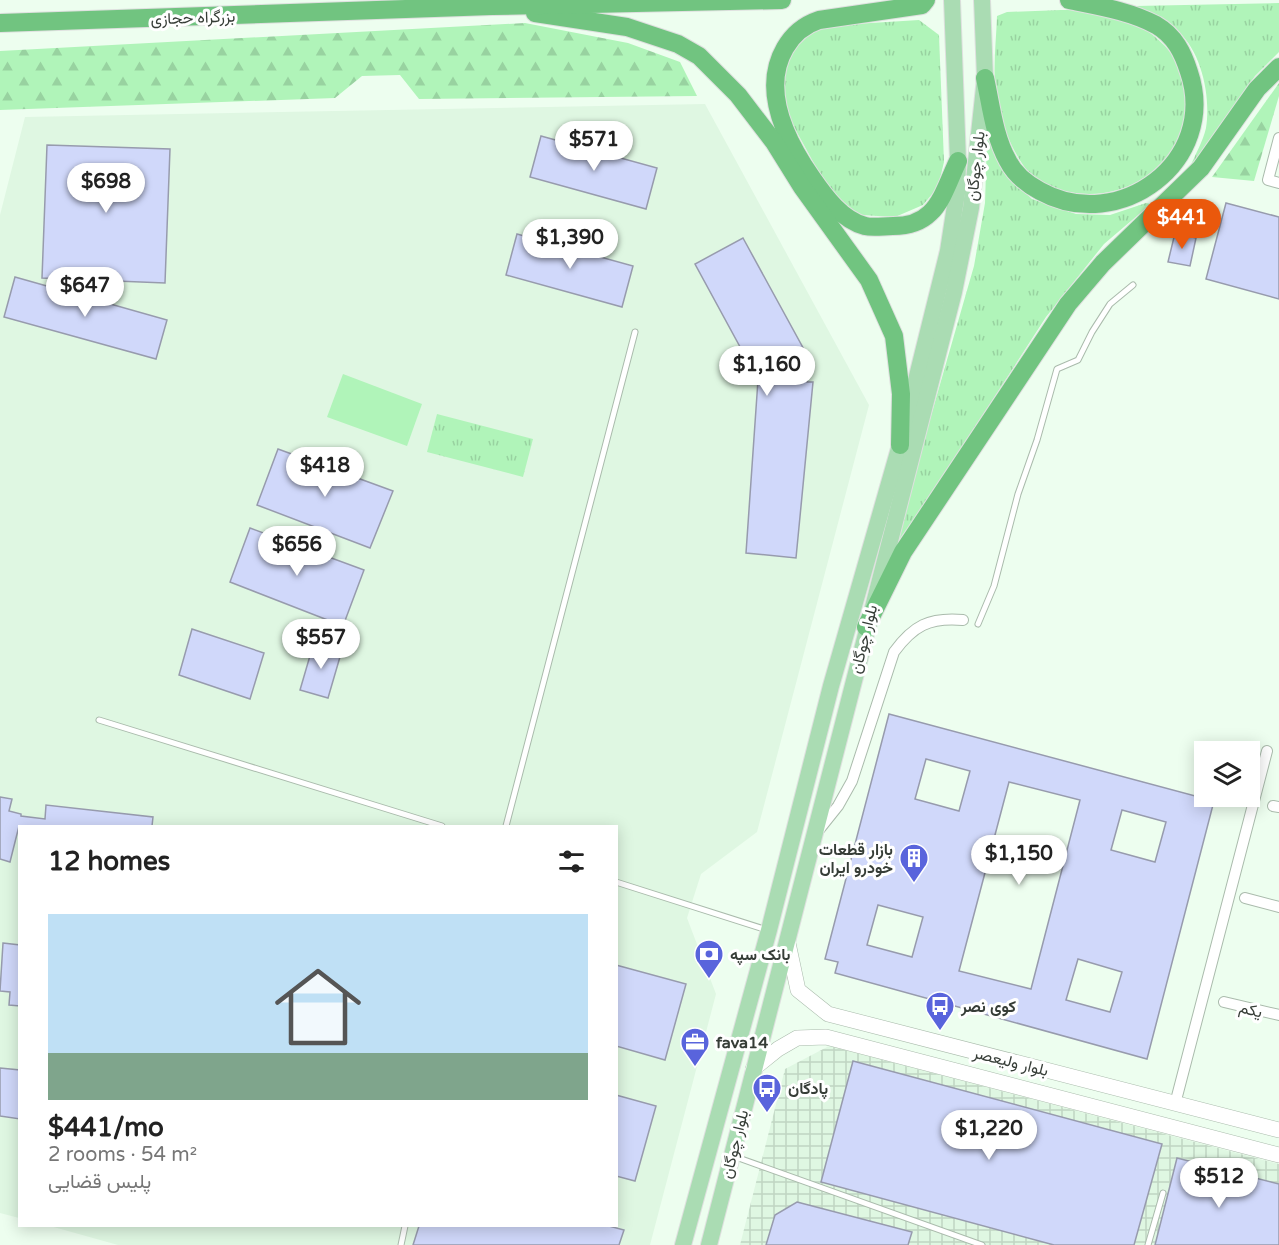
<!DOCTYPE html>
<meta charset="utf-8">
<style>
:root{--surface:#fff;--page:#f2f2f2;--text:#222;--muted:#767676;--line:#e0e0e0;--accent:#ea580c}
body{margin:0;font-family:"Varela Round",Vazirmatn,sans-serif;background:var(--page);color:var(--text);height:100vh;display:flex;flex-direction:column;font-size:22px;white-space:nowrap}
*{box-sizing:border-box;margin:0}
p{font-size:20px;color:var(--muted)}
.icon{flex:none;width:33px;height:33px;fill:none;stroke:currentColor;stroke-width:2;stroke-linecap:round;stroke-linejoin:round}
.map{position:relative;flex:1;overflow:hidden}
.panel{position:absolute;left:18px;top:825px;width:600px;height:402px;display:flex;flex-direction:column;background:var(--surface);border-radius:0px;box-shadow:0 3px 15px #0003}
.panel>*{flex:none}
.tools{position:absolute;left:1194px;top:741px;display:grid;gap:12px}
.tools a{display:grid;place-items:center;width:66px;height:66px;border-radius:0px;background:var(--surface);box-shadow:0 3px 15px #0003;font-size:30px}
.price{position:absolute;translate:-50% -51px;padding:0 14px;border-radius:21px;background:#fff;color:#222;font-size:20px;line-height:39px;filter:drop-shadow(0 2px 3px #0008)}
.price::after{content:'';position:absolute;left:50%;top:36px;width:18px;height:14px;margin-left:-9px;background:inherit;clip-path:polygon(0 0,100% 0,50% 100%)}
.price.selected{background:var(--accent);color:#fff}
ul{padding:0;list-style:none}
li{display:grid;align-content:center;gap:12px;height:318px;padding:0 30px}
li+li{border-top:2px solid var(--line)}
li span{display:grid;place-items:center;height:186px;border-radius:0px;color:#555}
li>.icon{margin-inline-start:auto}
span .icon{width:108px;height:108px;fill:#fffc;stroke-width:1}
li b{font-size:26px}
h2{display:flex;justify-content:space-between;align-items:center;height:72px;padding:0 30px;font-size:26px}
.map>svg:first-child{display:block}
.built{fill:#dff7e2}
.industrial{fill:url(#industrial-grid)}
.grass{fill:url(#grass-tufts)}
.forest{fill:url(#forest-firs)}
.pitch{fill:#b0f4b9}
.building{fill:#d0d8fa;stroke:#979bad;stroke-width:1.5;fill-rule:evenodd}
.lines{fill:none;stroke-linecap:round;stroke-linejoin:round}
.lane-casing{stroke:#aabbac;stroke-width:7}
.street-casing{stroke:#aabbac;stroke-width:12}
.secondary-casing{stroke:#aabbac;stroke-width:16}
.primary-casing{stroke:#dfe0df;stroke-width:18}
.highway-casing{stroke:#dfe0df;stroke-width:20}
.lane{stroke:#fff;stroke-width:5}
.street{stroke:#fff;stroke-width:10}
.secondary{stroke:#fff;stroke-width:15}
.primary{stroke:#aadcb3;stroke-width:16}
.highway{stroke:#71c480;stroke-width:18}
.labels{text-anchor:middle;stroke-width:6;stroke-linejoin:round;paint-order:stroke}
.street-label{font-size:16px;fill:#363d37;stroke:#fff}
.poi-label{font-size:16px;font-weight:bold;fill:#363d37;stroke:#fff;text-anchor:start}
</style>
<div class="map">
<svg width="1279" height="1245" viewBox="0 0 1279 1245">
<defs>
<pattern id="industrial-grid" width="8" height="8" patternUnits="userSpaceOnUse" patternTransform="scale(1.5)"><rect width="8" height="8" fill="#dff7e2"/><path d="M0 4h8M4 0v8" fill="none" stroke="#c0d5c2"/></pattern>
<pattern id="grass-tufts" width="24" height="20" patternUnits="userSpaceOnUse" patternTransform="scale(1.5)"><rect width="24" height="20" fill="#b0f4b9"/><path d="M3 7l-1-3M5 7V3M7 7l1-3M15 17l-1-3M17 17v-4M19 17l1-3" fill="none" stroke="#98d2a0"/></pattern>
<pattern id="forest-firs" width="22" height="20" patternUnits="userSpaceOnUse" patternTransform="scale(1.5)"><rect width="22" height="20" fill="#b0f4b9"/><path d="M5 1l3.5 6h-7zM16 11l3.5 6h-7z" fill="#98d2a0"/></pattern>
</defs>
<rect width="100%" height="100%" fill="#edfeef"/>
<!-- built -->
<path class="built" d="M705,104L869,405L757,832L701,874L687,918L716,994L650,1245H118L50,1226H616V826H20L19,1218L0,1213V215L25,117Z"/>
<!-- industrial -->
<path class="industrial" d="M829,1046L1279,1164V1245H740L785,1069Z"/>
<!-- grass -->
<g class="grass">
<path d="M1279,3V52L1255,76L1190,167C1195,155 1203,141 1206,128C1211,97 1202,54 1179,32C1167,20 1150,13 1135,6Z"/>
<path d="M1061,10C1105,10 1132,13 1165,46C1177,59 1182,73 1185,90C1186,97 1189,106 1188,113C1187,118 1183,125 1182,130C1164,179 1113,203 1064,191C1055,189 1042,185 1035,179C1019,165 1004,132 999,111C991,80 996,47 997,16L1007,12Z"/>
<path d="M919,20L939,35L944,162L938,187L923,205L895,217L861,215L840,202L817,169L788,116L781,82L786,51L804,33L823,26Z"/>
<path d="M987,140L991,142L1009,178L1032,199L1076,214L1110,215L1146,203L1151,204L1104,244L1046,317L941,480L899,540L895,541L974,266L985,203Z"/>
<path d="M437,414L533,439L523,477L427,452Z"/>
</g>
<!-- forest -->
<g class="forest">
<path d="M525,23L628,43L680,62L697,96L419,99L400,75L362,76L335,98L0,110V51Z"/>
<path d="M1279,83V96L1254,181L1212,177Z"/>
</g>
<!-- pitch -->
<path class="pitch" d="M343,374L422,404L407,446L327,417Z"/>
<!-- building -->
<g class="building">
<path d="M541,136L657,168L646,209L530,177Z"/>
<path d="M47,145L170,149L165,283L42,278Z"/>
<path d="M1226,203L1279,217V299L1206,279Z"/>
<path d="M1175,233L1196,238L1190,266L1168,262Z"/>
<path d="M517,234L633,266L622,307L506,275Z"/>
<path d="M743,238L807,355L802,358L807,382H813L796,558L746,553L758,380L695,264Z"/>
<path d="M15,277L167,320L156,359L4,317Z"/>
<path d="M278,449L393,491L370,548L257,505Z"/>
<path d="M250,528L364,570L343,626L230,582Z"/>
<path d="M192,629L264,653L250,699L179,675Z"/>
<path d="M314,642L342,650L328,698L300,690Z"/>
<path d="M889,714L1214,801L1147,1059L835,973L838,962L825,959ZM926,759L970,771L959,811L915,799ZM1009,782L1080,800L1031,989L959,971ZM1122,810L1166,822L1155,862L1111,850ZM878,905L923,917L912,957L867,945ZM1078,959L1122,972L1110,1012L1066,1000Z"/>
<path d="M0,797L12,799L9,811L21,814V816L45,819L46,805L153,817L152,826H19L10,862L0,859Z"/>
<path d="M3,943L20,945V1006L9,1005L10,992L0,991Z"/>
<path d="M616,965L686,984L665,1060L616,1046Z"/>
<path d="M853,1061L1162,1144L1134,1245H1054L821,1182Z"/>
<path d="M0,1068L20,1070V1119L0,1116Z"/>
<path d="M616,1095L656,1106L635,1181L616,1176Z"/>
<path d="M1177,1158L1279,1184V1245H1155Z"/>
<path d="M797,1202L912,1232L908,1245H766L775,1215Z"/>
<path d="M419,1226H609L624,1230L619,1245H413Z"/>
</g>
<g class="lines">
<!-- lane casing -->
<g class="lane-casing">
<g id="lane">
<path d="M978,624L994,586L1018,494L1037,440L1057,369L1078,360L1092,332L1110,304L1133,285"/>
<path d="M99,720L442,826"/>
<path d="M506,826L635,332"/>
<path d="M616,882L767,930"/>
<path d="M733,1156L982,1245"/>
<path d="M401,1245L405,1226"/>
<path d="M1148,1245L1163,1193"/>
</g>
</g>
<!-- street casing -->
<g class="street-casing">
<g id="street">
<path d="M1279,138L1268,180L1279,183"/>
<path d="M1273,806L1279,807"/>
<path d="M818,831L838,806L852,781L894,652C913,626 929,617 963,620"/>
<path d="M1245,898L1279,907"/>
<path d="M1224,1002L1279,1015"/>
<path d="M1175,1104L1267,751"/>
</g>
</g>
<!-- secondary casing -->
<g class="secondary-casing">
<g id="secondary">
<path d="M788,943L798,990L828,1014L1279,1130"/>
<path d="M753,1069L778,1049L797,1038L826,1037L1279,1155"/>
</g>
</g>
<!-- primary casing -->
<g class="primary-casing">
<g id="primary">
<path d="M683,1245L769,930L831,686L900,445L948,251L957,193L958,161L952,0"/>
<path d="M709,1245L954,292L971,208L985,78L982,0"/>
</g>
</g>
<!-- highway casing -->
<g class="highway-casing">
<g id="highway">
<path d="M926,0L922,5L819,20C804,25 793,34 785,48C760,91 787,142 812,178C825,197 842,220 865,226C873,228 884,226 893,226C907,226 920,223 930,213C943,201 950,177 958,161"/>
<path d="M535,13L627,27L678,44L699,56L738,95L774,142L802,187L869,280L894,336L901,394L900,445"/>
<path d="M0,23L492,6L782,0"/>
<path d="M985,78C991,105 994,136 1008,161C1015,175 1027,184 1040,191C1119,235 1219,161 1189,72C1183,53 1175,36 1156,25C1130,11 1098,6 1069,0"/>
<path d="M866,627L903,552L1068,304L1103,263L1201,168L1257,89L1279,67"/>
</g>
</g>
<!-- lane -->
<use href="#lane" class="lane"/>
<!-- street -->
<use href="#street" class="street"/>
<!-- secondary -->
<use href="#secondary" class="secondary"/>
<!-- primary -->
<use href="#primary" class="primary"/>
<!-- highway -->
<use href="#highway" class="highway"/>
</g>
<!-- icons -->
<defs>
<g id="building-pin" transform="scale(1.5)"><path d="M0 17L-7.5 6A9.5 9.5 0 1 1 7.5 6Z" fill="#5964dc" stroke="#fff"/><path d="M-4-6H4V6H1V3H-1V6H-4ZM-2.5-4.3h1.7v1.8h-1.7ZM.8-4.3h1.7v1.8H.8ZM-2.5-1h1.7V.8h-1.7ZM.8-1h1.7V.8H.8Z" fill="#fff"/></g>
<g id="bank-pin" transform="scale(1.5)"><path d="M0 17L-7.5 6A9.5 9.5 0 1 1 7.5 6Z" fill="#5964dc" stroke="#fff"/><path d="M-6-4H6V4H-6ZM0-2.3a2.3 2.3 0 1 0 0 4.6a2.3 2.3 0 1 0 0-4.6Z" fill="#fff"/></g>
<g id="bus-pin" transform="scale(1.5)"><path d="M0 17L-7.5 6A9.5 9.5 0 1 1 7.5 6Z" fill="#5964dc" stroke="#fff"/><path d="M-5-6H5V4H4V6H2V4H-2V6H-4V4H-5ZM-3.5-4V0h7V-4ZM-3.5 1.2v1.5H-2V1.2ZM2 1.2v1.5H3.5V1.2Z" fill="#fff"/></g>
<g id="office-pin" transform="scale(1.5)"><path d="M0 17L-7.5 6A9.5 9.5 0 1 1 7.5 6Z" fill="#5964dc" stroke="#fff"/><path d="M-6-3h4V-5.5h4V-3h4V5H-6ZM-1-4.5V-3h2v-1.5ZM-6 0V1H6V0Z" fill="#fff"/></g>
</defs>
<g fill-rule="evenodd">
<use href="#building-pin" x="914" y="858"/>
<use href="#bank-pin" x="709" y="954"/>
<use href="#bus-pin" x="940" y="1006"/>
<use href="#office-pin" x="695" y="1042"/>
<use href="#bus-pin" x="767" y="1088"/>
</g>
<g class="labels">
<!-- street labels -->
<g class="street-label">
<text transform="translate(193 17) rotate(-2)" y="6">بزرگراه حجازی</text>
<text transform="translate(975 166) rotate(-84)" y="6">بلوار چوگان</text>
<text transform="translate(863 639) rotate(-76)" y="6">بلوار چوگان</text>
<text transform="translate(1251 1009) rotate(14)" y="6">یکم</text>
<text transform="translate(1011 1061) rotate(14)" y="6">بلوار ولیعصر</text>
<text transform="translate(734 1144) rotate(-76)" y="6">بلوار چوگان</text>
</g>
<!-- poi labels -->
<g class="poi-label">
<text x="893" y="855" text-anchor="end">بازار قطعات<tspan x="893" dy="18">خودرو ایران</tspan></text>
<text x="730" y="960">بانک سپه</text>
<text x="961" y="1012">کوی نصر</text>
<text x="716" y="1048">fava14</text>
<text x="788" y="1094">پادگان</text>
</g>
</g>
</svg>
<div class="tools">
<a><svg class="icon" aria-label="layers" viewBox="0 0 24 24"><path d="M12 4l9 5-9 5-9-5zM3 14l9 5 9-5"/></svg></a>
</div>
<b class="price" style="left:594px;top:172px">$571</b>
<b class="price" style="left:106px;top:214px">$698</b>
<b class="price selected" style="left:1182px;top:250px">$441</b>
<b class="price" style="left:570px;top:270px">$1,390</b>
<b class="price" style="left:85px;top:318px">$647</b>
<b class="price" style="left:767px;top:397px">$1,160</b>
<b class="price" style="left:325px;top:498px">$418</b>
<b class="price" style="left:297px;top:577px">$656</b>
<b class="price" style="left:321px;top:670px">$557</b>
<b class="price" style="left:1019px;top:886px">$1,150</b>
<b class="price" style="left:989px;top:1161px">$1,220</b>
<b class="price" style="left:1219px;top:1209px">$512</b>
<section class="panel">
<h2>12 homes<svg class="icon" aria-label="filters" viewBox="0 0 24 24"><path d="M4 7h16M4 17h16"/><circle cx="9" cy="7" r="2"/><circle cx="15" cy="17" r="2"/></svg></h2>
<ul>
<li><span style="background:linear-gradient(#bfe0f5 75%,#7fa58c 0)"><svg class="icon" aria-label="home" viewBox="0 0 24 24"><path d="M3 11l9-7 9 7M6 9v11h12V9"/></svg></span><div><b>$441/mo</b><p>2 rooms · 54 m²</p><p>پلیس قضایی</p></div></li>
</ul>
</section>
</div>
